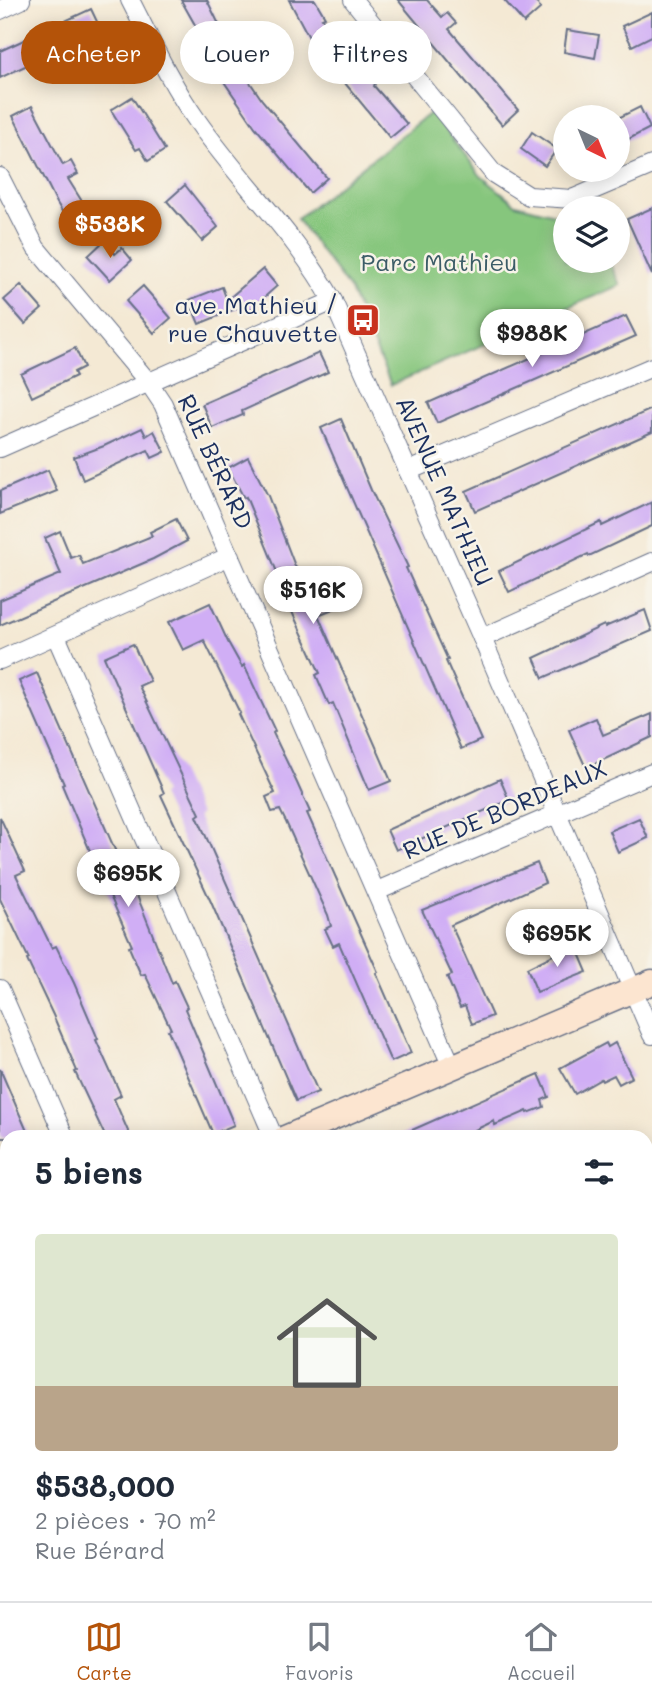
<!DOCTYPE html>
<html lang="fr">
<meta charset="utf-8">
<style>
:root{--surface:#fff;--page:#f6f6f7;--text:#1f2937;--muted:#747a83;--line:#e0e1e3;--accent:#b45309}
body{margin:0;font-family:Mali,sans-serif;background:var(--page);color:var(--text);height:100vh;display:flex;flex-direction:column;font-size:26px;white-space:nowrap}
*{box-sizing:border-box;margin:0}
p{font-size:23px;color:var(--muted)}
.icon{flex:none;width:38px;height:38px;fill:none;stroke:currentColor;stroke-width:2;stroke-linecap:round;stroke-linejoin:round}
.map{position:relative;flex:1;overflow:hidden}
.side{position:absolute;left:0px;top:1130px;width:653px;height:471px;display:flex;flex-direction:column;background:var(--surface);border-radius:21px 21px 0 0;box-shadow:0 4px 18px #0003}
.side>*{flex:none}
.top-card{position:absolute;left:21px;top:21px;width:611px;height:63px;display:flex;gap:14px}
.needle{width:46px;rotate:137deg}
.fabs{position:absolute;left:553px;top:105px;display:grid;gap:14px}
.fabs a{display:grid;place-items:center;width:77px;height:77px;border-radius:50%;background:var(--surface);box-shadow:0 4px 18px #0003;font-size:35px}
.price{position:absolute;translate:-50% -60px;padding:0 16px;border-radius:24px;background:#fff;color:#222;font-size:23px;line-height:46px;filter:drop-shadow(0 2px 4px #0008)}
.price::after{content:'';position:absolute;left:50%;top:42px;width:21px;height:16px;margin-left:-10px;background:inherit;clip-path:polygon(0 0,100% 0,50% 100%)}
.price.on{background:var(--accent);color:#fff}
ul{padding:0;list-style:none}
li{display:grid;align-content:center;gap:14px;height:371px;padding:0 35px}
li span{display:grid;place-items:center;height:217px;border-radius:7px;color:#555}
li>.icon{margin-inline-start:auto}
span .icon{width:126px;height:126px;fill:#fffc;stroke-width:1}
li b{font-size:30px}
h2{display:flex;justify-content:space-between;align-items:center;height:84px;padding:0 35px;font-size:30px}
.chip{padding:0 24px;border-radius:32px;background:var(--surface);box-shadow:0 4px 18px #0003;font-size:24px;line-height:63px}
.chip.on{background:var(--accent);color:#fff}
.tab-bar{display:flex;justify-content:space-around;align-items:center;height:98px;border-top:2px solid var(--line);background:var(--surface);font-size:19px;color:var(--muted)}
.tab-bar a{display:grid;justify-items:center;gap:4px}
.tab-bar .on{color:var(--accent)}
.map>svg:first-child{display:block}
.green{fill:#86c67d;stroke:#507a6e;stroke-width:2}
.building{fill:#d0aef5}
.lines{fill:none;stroke-linecap:round;stroke-linejoin:round}
.street-casing{stroke:#677087;stroke-width:20}
.secondary-casing{stroke:#677087;stroke-width:27}
.street{stroke:#fff;stroke-width:18}
.secondary{stroke:#fce5d0;stroke-width:24}
.labels{text-anchor:middle;stroke-width:5;stroke-linejoin:round;paint-order:stroke}
.park-label{font-size:24px;fill:#3b5c67;stroke:#f7f3e8}
.poi-label{font-size:24px;fill:#1b2f5e;stroke:#f7f3e8;text-anchor:end}
.street-label{font-size:24px;fill:#1b2f5e;stroke:#f7f3e8}
</style>
<div class="map">
<svg width="652" height="1601" viewBox="0 0 652 1601">
<rect width="100%" height="100%" fill="#f7f3e8"/>
<filter id="ink" filterUnits="userSpaceOnUse"><feTurbulence type="fractalNoise" baseFrequency=".0143" numOctaves="2"/><feDisplacementMap in="SourceGraphic" scale="14" xChannelSelector="R" yChannelSelector="G"/><feConvolveMatrix kernelMatrix="1 2 1 2 8 2 1 2 1" color-interpolation-filters="sRGB"/></filter>
<filter id="wash" filterUnits="userSpaceOnUse"><feTurbulence type="fractalNoise" baseFrequency=".00686" numOctaves="4" result="noise"/><feDisplacementMap in="SourceGraphic" scale="28" xChannelSelector="R" yChannelSelector="G"/><feGaussianBlur stdDeviation="1.57" result="paint"/><feColorMatrix in="noise" values="0 0 0 0 0 0 0 0 0 0 0 0 0 0 0 0 0 1.4 0 .05"/><feComposite in="paint" operator="in"/></filter>
<g filter="url(#wash)">
<rect width="100%" height="100%" fill="#f4e9d4"/>
<!-- green -->
<path class="green" d="M431,112L481,176L516,204L558,215L565,214V261H609L620,285L391,385L350,290L297,219Z"/>
<g id="blocks">
<!-- building -->
<g class="building">
<path d="M181,0H207L241,69L262,100L327,178L310,193L255,127L216,70L203,39Z"/>
<path d="M289,0H315L325,17L322,18L375,84L374,86L407,124L390,138L312,43Z"/>
<path d="M398,0H427L442,17L447,13L456,23L449,29L518,110L502,125Z"/>
<path d="M504,0H534L541,8L524,23Z"/>
<path d="M91,9L101,30L0,78V51Z"/>
<path d="M652,12V36L632,46L622,26Z"/>
<path d="M567,30L599,35L595,58L564,52Z"/>
<path d="M132,97L165,150L148,161L140,148L136,150L111,110Z"/>
<path d="M32,106L63,165L71,161L78,174L68,179L93,219L74,231L57,203L13,116Z"/>
<path d="M640,107L650,128L621,143L618,135V118Z"/>
<path d="M532,132L557,149L545,166L521,149Z"/>
<path d="M185,185L218,227L202,241L167,201Z"/>
<path d="M652,208V275L627,219Z"/>
<path d="M104,241L115,254L122,248L132,260L110,280L88,256Z"/>
<path d="M263,269L277,286L250,310L245,305L199,324L189,300L222,287L227,300Z"/>
<path d="M21,285L42,309L25,324L4,300Z"/>
<path d="M143,286L171,318L154,333L126,301Z"/>
<path d="M626,316L636,336L437,423L428,403Z"/>
<path d="M75,348L84,367L74,372L76,376L32,397L21,374Z"/>
<path d="M319,353L328,372L242,411L243,415L212,428L202,404Z"/>
<path d="M652,409V432L475,511L466,491Z"/>
<path d="M341,419L371,490L408,567L406,568L448,660L446,661L481,740L461,749L321,428Z"/>
<path d="M142,428L146,436L154,431L165,452L152,458L148,450L83,480L74,457L104,446Z"/>
<path d="M248,457L268,496L295,566L310,596L316,592L320,600L348,589L353,601L318,615L391,781L369,790L333,703L329,705L316,675L320,673L282,590L284,589L246,497L244,498L228,468Z"/>
<path d="M48,470L57,491L0,514V491Z"/>
<path d="M652,502V526L589,556L588,554L509,592L499,571L601,522L602,526Z"/>
<path d="M176,519L187,541L153,559L0,625V600L61,574L45,538L60,531L71,558L79,555L83,564L152,536L150,532Z"/>
<path d="M210,603L228,642L242,667L244,665L275,731L273,733L297,783L310,812L307,813L378,972L376,973L411,1053L391,1062L339,943L333,946L325,929L331,926L328,915L286,822L280,810L272,812L266,797L275,793L238,714L240,713L204,640L183,650L169,622Z"/>
<path d="M645,610L652,631L543,678L534,658L604,625L605,627Z"/>
<path d="M133,644L150,681L139,686L200,814L197,816L318,1092L296,1101L211,902L161,795L164,793L104,657Z"/>
<path d="M37,673L119,859L122,858L172,983L175,981L187,1007L185,1009L234,1125L213,1134L168,1030L171,1029L145,974L141,975L129,947L132,946L105,884L96,888L91,876L99,872L62,785L64,784L19,681Z"/>
<path d="M652,714V737L586,768L569,730L596,718L603,735Z"/>
<path d="M500,779L509,800L396,850L387,830Z"/>
<path d="M0,817L25,871L16,875L52,948L56,946L74,983L98,1039L96,1040L121,1095L114,1099L131,1138H106L75,1072L77,1071L53,1015L27,960L29,959L0,899Z"/>
<path d="M639,818L648,838L618,852L609,831Z"/>
<path d="M537,863L545,883L451,925L492,1016L472,1024L465,1006L460,1008L447,977L452,975L422,910Z"/>
<path d="M575,944L587,972L537,992L527,968Z"/>
<path d="M606,1043L608,1047L615,1043L632,1077L619,1084L614,1075L602,1081L601,1079L575,1094L560,1068Z"/>
<path d="M0,1069L30,1138H0Z"/>
<path d="M539,1074L549,1097L542,1100L544,1107L528,1113L527,1111L495,1125L494,1121L458,1138H394Z"/>
</g>
</g>
</g>
<g filter="url(#ink)">
<use href="#blocks" fill-opacity="0" stroke="#677087" stroke-width="2"/>
<g class="lines">
<!-- street casing -->
<g class="street-casing">
<g id="street">
<path d="M130,0C151,41 171,84 198,122C241,183 296,235 333,301L482,638L652,1035"/>
<path d="M353,0L494,174L529,196L572,199L652,165"/>
<path d="M0,10L21,0"/>
<path d="M0,177L36,248L149,383L163,404L452,1067"/>
<path d="M0,448L333,301"/>
<path d="M408,471L652,367"/>
<path d="M56,636L274,1138"/>
<path d="M482,638L652,562"/>
<path d="M0,660L230,556"/>
<path d="M377,891L652,773"/>
<path d="M0,989L65,1138"/>
<path d="M646,1202L652,1200"/>
<path d="M646,1475L652,1480"/>
<path d="M268,1594L271,1601"/>
<path d="M474,1594L477,1601"/>
<path d="M110,1601L127,1594"/>
</g>
</g>
<!-- secondary casing -->
<g class="secondary-casing">
<g id="secondary">
<path d="M285,1138L652,982"/>
<path d="M0,1262L7,1259"/>
</g>
</g>
<!-- street -->
<use href="#street" class="street"/>
<!-- secondary -->
<use href="#secondary" class="secondary"/>
</g>
</g>
<!-- icons -->
<defs>
<g id="bus-square" transform="scale(1.75)"><rect x="-9" y="-9" width="18" height="18" rx="4" fill="#c8321e" stroke="#f7f3e8"/><path d="M-5-6H5V4H4V6H2V4H-2V6H-4V4H-5ZM-3.5-4V0h7V-4ZM-3.5 1.2v1.5H-2V1.2ZM2 1.2v1.5H3.5V1.2Z" fill="#fff"/></g>
</defs>
<g fill-rule="evenodd">
<use href="#bus-square" x="363" y="320"/>
</g>
<g class="labels">
<!-- park labels -->
<g class="park-label">
<text x="439" y="271">Parc Mathieu</text>
</g>
<!-- poi labels -->
<g class="poi-label">
<text x="338" y="314">ave.Mathieu /<tspan x="338" dy="28">rue Chauvette</tspan></text>
</g>
<!-- street labels -->
<g class="street-label">
<text transform="translate(215 462) rotate(65)" y="8">RUE BÉRARD</text>
<text transform="translate(444 491) rotate(66)" y="8">AVENUE MATHIEU</text>
<text transform="translate(505 810) rotate(-23)" y="8">RUE DE BORDEAUX</text>
</g>
</g>
</svg>
<div class="fabs">
<a><svg class="needle" viewBox="-14 -14 28 28"><path d="M0-13l5 13h-10z" fill="#e53935"/><path d="M0 13l5-13h-10z" fill="#747a83"/></svg></a>
<a><svg class="icon" aria-label="layers" viewBox="0 0 24 24"><path d="M12 4l9 5-9 5-9-5zM3 14l9 5 9-5"/></svg></a>
</div>
<b class="price on" style="left:110px;top:260px">$538K</b>
<b class="price" style="left:532px;top:369px">$988K</b>
<b class="price" style="left:313px;top:626px">$516K</b>
<b class="price" style="left:128px;top:909px">$695K</b>
<b class="price" style="left:557px;top:969px">$695K</b>
<div class="top-card">
<a class="chip on">Acheter</a>
<a class="chip">Louer</a>
<a class="chip">Filtres</a>
</div>
<section class="side">
<h2>5 biens<svg class="icon" aria-label="filters" viewBox="0 0 24 24"><path d="M4 7h16M4 17h16"/><circle cx="9" cy="7" r="2"/><circle cx="15" cy="17" r="2"/></svg></h2>
<ul>
<li><span style="background:linear-gradient(#dfe7d0 70%,#b9a48a 0)"><svg class="icon" aria-label="home" viewBox="0 0 24 24"><path d="M3 11l9-7 9 7M6 9v11h12V9"/></svg></span><div><b>$538,000</b><p>2 pièces · 70 m²</p><p>Rue Bérard</p></div></li>
</ul>
</section>
</div>
<nav class="tab-bar">
<a class="on"><svg class="icon" aria-label="map" viewBox="0 0 24 24"><path d="M3 6l6-2 6 2 6-2v14l-6 2-6-2-6 2zM9 4v14M15 6v14"/></svg>Carte</a>
<a><svg class="icon" aria-label="saved" viewBox="0 0 24 24"><path d="M7 4h10v16l-5-4-5 4z"/></svg>Favoris</a>
<a><svg class="icon" aria-label="home" viewBox="0 0 24 24"><path d="M3 11l9-7 9 7M6 9v11h12V9"/></svg>Accueil</a>
</nav>
